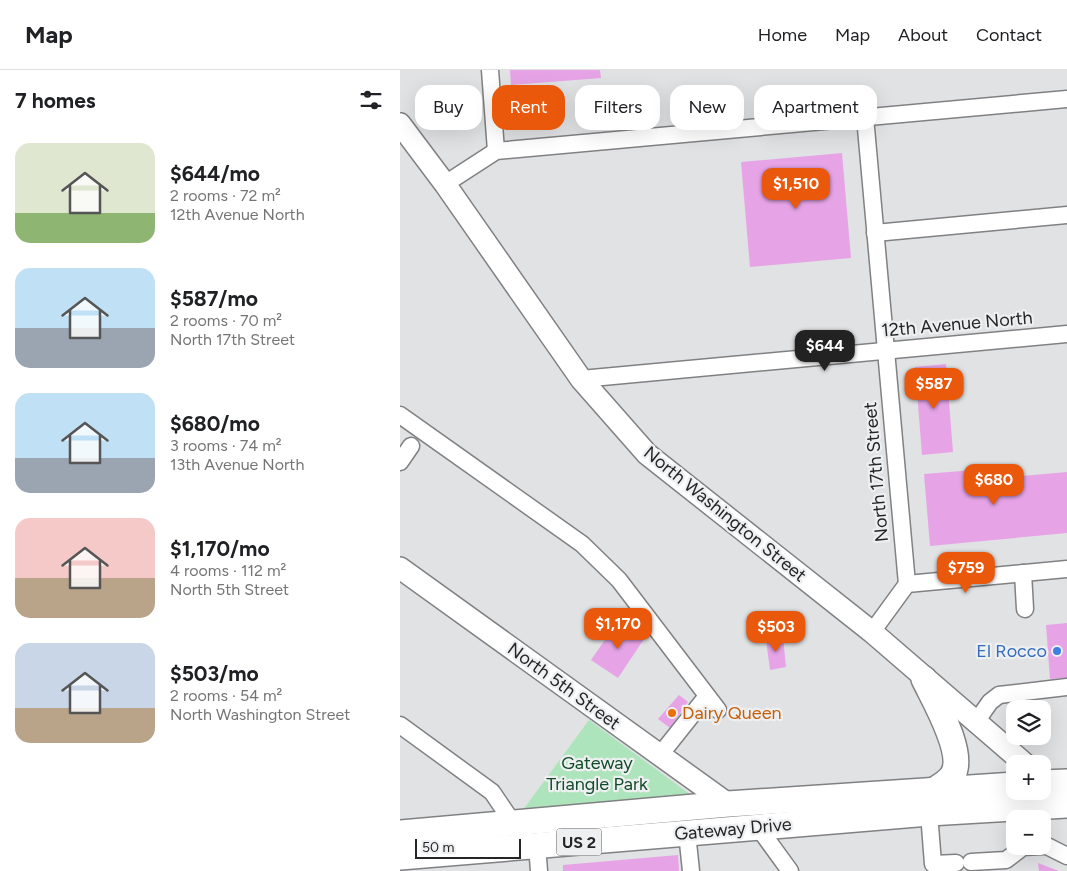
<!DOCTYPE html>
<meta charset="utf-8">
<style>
:root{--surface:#fff;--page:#f2f2f2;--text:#202124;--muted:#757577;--line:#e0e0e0;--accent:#ea580c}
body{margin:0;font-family:Figtree,sans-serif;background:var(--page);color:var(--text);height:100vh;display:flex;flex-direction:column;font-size:19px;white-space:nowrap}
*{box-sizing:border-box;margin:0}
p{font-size:16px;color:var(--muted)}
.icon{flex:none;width:28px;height:28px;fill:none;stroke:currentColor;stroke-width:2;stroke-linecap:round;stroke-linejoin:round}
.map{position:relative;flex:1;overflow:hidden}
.details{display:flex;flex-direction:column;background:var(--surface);width:400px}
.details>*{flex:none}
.top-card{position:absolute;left:15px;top:15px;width:475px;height:45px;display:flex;gap:10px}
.buttons{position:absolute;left:606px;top:630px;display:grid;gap:10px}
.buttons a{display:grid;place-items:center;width:45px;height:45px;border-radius:10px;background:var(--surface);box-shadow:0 5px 20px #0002;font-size:25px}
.scale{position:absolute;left:15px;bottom:12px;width:106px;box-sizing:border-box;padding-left:5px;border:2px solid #252526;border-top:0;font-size:14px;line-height:18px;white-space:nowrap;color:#252526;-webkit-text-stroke:4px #eeeff1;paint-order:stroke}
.price{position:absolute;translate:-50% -42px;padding:0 11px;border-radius:10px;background:var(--accent);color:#fff;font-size:16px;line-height:32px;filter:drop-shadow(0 1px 2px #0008)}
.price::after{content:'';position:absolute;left:50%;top:30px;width:15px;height:11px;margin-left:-8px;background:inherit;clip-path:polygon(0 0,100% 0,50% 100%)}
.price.selected{background:#222;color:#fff}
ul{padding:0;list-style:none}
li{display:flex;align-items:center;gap:15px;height:125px;padding:0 15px}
li span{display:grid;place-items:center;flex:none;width:140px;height:100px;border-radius:15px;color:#555}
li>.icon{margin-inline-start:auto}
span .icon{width:60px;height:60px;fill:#fffc;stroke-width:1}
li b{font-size:21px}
h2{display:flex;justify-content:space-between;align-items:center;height:60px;padding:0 15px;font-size:21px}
.chip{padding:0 18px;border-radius:15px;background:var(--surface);box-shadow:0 5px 20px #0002;font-size:18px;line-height:45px}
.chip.selected{background:var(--accent);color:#fff}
header{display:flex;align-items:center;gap:30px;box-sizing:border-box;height:70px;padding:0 25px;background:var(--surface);border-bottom:1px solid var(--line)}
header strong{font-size:24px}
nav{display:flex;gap:28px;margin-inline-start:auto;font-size:18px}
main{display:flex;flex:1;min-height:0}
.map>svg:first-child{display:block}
.green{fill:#aee4bb}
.building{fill:#e6a4e7}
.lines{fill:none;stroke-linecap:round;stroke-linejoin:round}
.minor-casing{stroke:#808183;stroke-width:19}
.major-casing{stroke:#808183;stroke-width:24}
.highway-casing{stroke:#808183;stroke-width:28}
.minor{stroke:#fff;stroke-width:16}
.major{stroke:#fff;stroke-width:21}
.highway{stroke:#fff;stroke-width:25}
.shop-dot{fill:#3f7fe0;stroke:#eeeff1;stroke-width:2}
.food-dot{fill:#e8710a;stroke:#eeeff1;stroke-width:2}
.labels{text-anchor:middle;stroke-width:4.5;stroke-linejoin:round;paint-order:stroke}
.shield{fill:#eeeff1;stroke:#616263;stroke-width:1}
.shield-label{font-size:16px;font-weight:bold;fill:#252526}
.street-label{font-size:18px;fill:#252526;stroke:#eeeff1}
.shop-label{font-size:18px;fill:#366cbe;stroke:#eeeff1;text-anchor:end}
.food-label{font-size:18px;fill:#c56008;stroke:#eeeff1;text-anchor:start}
.park-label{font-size:18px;fill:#114d28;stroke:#eeeff1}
</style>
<header>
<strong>Map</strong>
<nav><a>Home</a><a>Map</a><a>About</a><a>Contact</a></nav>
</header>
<main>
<section class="details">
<h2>7 homes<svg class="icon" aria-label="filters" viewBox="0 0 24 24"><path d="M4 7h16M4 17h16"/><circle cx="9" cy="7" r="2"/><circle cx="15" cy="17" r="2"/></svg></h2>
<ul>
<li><span style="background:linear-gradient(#dfe7d0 70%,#8fb573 0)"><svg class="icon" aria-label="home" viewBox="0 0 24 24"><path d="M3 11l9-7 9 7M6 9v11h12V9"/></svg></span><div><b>$644/mo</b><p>2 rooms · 72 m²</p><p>12th Avenue North</p></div></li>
<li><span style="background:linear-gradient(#bfe0f5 60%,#9aa5b1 0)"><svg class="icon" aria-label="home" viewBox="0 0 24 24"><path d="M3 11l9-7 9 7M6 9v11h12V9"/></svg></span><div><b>$587/mo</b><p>2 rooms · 70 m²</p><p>North 17th Street</p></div></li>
<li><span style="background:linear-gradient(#bfe0f5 65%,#9aa5b1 0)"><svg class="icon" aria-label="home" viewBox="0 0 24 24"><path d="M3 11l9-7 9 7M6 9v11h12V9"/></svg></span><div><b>$680/mo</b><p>3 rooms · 74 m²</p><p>13th Avenue North</p></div></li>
<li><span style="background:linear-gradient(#f6c9c9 60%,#b9a48a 0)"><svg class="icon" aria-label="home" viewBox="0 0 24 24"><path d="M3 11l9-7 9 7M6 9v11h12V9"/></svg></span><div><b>$1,170/mo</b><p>4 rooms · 112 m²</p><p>North 5th Street</p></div></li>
<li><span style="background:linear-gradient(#c9d6e8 65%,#b9a48a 0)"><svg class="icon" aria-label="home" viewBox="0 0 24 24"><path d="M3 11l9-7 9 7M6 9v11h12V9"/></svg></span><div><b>$503/mo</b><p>2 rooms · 54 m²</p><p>North Washington Street</p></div></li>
</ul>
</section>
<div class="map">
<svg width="667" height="801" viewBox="0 0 667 801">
<rect width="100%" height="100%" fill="#e1e2e4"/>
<!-- green -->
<path class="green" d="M189,650L291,725L117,748Z"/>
<!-- building -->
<g class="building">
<path d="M110,0H200L201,8L111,15Z"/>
<path d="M442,83L451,188L350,197L341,92Z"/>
<path d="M546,294L553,382L522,385L515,297Z"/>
<path d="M599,398L600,408L667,402V463L530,476L524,404Z"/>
<path d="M218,551L244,569L218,608L191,590Z"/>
<path d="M667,553V608L650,609L646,555Z"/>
<path d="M383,567L386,597L370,600L366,570Z"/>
<path d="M279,625L288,632L270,658L258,649Z"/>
<path d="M278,785L279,801H163V795Z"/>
<path d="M638,793L659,801H639Z"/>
</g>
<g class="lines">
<!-- minor casing -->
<g class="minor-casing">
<g id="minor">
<path d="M90,0L96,81"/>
<path d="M465,47L507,514"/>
<path d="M45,114L96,81L667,29"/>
<path d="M475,163L667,145"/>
<path d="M181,309L667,264"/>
<path d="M0,345L182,474L219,510L318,640"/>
<path d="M0,392L11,376"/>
<path d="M623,503L625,539"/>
<path d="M472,562L507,514L667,499"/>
<path d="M576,652L590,632L599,625L667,617"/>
<path d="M0,655L92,722L113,753"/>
<path d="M260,685L307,626"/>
<path d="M529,743L533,794L556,793"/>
<path d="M358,757L390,801"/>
<path d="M287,763L291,801"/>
<path d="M137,775L139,801"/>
<path d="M642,776H647L667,786"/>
<path d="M571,792L606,790L623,777L640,776"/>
</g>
</g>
<!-- major casing -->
<g class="major-casing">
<g id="major">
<path d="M0,54L45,114L181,309L247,384L472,562L625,694"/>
<path d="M0,498L328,734"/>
</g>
</g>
<!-- highway casing -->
<g class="highway-casing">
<g id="highway">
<path d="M524,609C534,630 567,685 552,706C548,712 539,717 533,721"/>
<path d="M642,713L667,712"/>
<path d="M0,763L328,734L615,715"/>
<path d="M0,787L529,743L667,735"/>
</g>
</g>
<!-- minor -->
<use href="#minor" class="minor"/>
<!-- major -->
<use href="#major" class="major"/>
<!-- highway -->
<use href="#highway" class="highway"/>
</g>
<!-- markers -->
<circle class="shop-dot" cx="657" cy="581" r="5"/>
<circle class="food-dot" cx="272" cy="643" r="5"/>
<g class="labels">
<!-- shield labels -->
<rect class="shield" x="156.5" y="758.5" width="45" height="27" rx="4"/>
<g class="shield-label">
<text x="179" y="778">US 2</text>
</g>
<!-- street labels -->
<g class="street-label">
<text transform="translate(557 254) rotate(-5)" y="6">12th Avenue North</text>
<text transform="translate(476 402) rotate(-95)" y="6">North 17th Street</text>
<text transform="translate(325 444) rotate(39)" y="6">North Washington Street</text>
<text transform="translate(164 616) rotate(36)" y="6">North 5th Street</text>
<text transform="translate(333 759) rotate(-5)" y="6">Gateway Drive</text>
</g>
<!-- shop labels -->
<g class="shop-label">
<text x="647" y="587">El Rocco</text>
</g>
<!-- food labels -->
<g class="food-label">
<text x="282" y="649">Dairy Queen</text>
</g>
<!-- park labels -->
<g class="park-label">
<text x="197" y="699">Gateway<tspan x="197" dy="21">Triangle Park</tspan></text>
</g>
</g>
</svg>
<div class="buttons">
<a><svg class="icon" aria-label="layers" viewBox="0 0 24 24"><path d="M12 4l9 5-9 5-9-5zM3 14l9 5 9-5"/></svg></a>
<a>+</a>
<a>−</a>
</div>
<div class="scale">50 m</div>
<b class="price" style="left:396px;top:140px">$1,510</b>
<b class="price selected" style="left:425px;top:302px">$644</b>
<b class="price" style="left:534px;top:340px">$587</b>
<b class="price" style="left:594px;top:436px">$680</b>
<b class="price" style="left:566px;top:524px">$759</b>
<b class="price" style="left:218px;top:580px">$1,170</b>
<b class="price" style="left:376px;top:583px">$503</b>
<div class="top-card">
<a class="chip">Buy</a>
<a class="chip selected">Rent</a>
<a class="chip">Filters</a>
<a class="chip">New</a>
<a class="chip">Apartment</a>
</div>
</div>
</main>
